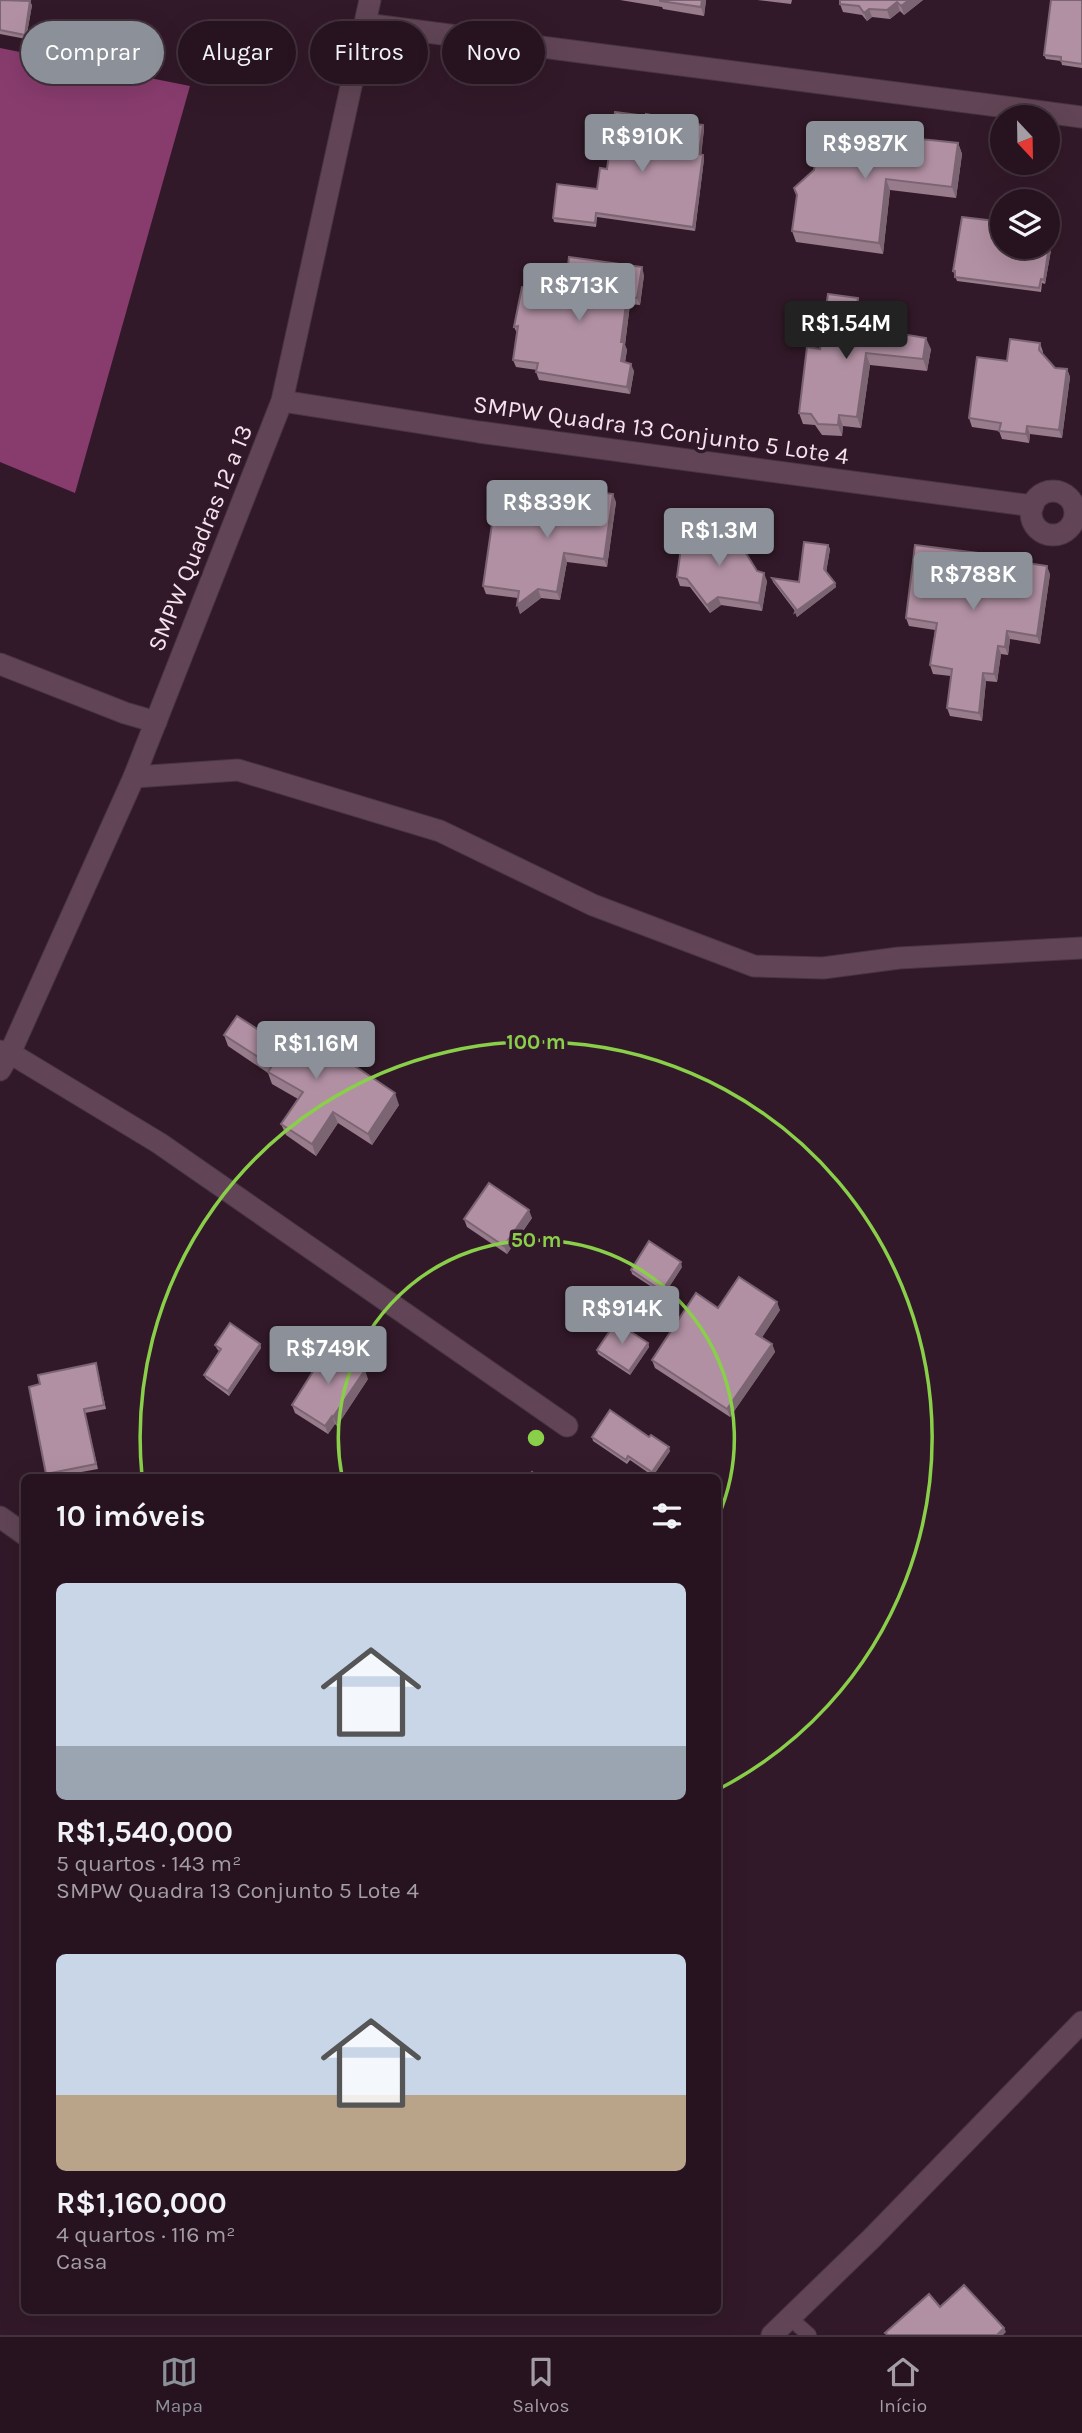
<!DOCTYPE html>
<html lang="pt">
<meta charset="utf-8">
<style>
:root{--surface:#26131f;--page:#32202c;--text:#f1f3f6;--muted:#a49ea4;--line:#42323d;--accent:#8c9099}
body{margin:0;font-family:Karla,sans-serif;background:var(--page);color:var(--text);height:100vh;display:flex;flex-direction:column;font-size:26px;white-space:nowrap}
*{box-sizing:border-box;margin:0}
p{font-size:23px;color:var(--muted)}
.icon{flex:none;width:38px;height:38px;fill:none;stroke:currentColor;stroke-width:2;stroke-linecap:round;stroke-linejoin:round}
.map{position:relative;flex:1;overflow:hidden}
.details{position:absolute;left:21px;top:1474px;width:700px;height:840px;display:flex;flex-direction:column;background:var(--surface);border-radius:10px;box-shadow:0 7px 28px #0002,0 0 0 2px var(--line)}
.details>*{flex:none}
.guide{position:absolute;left:21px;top:21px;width:700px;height:63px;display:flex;gap:14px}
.needle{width:46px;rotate:158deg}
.controls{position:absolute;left:990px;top:105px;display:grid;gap:14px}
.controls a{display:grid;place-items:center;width:70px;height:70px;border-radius:50%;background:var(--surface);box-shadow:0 7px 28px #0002,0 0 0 2px var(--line);font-size:35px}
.price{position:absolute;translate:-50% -60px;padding:0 16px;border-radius:7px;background:var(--accent);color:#fff;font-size:23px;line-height:46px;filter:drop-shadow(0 2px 4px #0008)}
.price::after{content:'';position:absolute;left:50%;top:42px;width:21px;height:16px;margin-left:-10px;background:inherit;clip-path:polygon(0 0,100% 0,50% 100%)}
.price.active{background:#222;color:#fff}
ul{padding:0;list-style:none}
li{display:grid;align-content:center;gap:14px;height:371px;padding:0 35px}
li span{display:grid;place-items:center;height:217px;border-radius:10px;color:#555}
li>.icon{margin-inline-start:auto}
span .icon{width:126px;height:126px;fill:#fffc;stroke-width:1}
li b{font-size:30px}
h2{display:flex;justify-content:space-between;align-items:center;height:84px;padding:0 35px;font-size:30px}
.chip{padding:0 24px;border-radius:32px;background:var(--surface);box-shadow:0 7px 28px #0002,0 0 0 2px var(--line);font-size:24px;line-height:63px}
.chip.active{background:var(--accent);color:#fff}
.menu{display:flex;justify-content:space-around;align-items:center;height:98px;border-top:2px solid var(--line);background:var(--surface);font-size:19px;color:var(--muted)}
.menu a{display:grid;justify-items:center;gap:4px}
.menu .active{color:var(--accent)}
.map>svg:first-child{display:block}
.forest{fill:#883c6e}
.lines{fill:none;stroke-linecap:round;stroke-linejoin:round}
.lane-casing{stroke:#493541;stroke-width:16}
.street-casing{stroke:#493541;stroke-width:23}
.secondary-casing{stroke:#493541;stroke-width:23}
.lane{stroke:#614556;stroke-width:14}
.street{stroke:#614556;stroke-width:21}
.secondary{stroke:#614556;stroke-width:21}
.wall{fill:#987c8c}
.shaded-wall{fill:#7c6572}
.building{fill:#b190a3;stroke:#7c6572;stroke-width:2}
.ring{fill:none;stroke:#89cf49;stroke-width:3.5}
.labels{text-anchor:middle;stroke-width:7;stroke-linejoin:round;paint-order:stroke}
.street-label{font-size:24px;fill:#f4e2ec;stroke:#321929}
.centre{fill:#89cf49;stroke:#321929;stroke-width:3.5}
.ring-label{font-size:21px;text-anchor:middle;font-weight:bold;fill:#89cf49;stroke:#321929;stroke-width:7;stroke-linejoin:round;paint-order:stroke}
</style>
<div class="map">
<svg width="1082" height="2335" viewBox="0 0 1082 2335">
<rect width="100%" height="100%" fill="#321929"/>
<!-- forest -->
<path class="forest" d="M0,48L190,86L75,493L0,462Z"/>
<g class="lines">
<!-- lane casing -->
<g class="lane-casing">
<path id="lane" d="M790,2318L809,2335"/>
</g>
<!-- street casing -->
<g class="street-casing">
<g id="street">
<path d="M365,24L1082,117"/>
<path d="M282,401L479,432L1033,506"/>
<circle cx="1053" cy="513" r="22"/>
<path d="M0,664L125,713L156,722"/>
<path d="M134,777L238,770L440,831L593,905L754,966L823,968L899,958L1082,948"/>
<path d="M0,1051L10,1053L159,1143L567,1426"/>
<path d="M0,1517L24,1534"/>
<path d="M772,2335L872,2238L1082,2022"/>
</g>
</g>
<!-- secondary casing -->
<g class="secondary-casing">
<path id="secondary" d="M0,1070L10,1053L134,777L282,401L370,0"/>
</g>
<!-- lane -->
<use href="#lane" class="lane"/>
<!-- street -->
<use href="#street" class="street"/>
<!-- secondary -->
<use href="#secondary" class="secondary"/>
</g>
<!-- wall -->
<g class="wall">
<path d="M0,0L32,5L26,39L0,34Z"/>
<path d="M620,0H706L704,16L663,9L662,7Z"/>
<path d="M757,0H792L791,4Z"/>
<path d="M923,0L904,15L900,11L890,19L872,17L867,21L862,15L843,12L840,4Z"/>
<path d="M1082,0V68L1062,65L1061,61L1046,59L1044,55Z"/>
<path d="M703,125L704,129L701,154L703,155L704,159L695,231L597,217L596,227L554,222L553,218L597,189L607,169Z"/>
<path d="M921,141L958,143L962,154L956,198L890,190L883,254L796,242L792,231L797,196L832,142Z"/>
<path d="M1050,228L1051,232L1049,245L1051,250L1045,284L1042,283L1041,292L957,281L953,271Z"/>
<path d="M644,275L640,305L630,304L625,345L627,350L625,362L634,371L630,394L539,380L536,372L537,370L516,367L513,360L517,333L514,327L565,292Z"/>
<path d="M862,309L859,327L931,349L927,371L870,365L861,428L843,426L842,436L822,435L815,425L803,424L799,413L820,349Z"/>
<path d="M1040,343L1043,352V354L1055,368L1067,369L1070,377L1062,438L1030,434L1029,443L1002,439L999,431L972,427L969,418L1007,361Z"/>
<path d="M616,502L607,567L567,562L560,600L541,598L520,614L518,598L486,594L483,586L511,525Z"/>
<path d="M726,534L725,545L767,581L762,611L721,605L710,613L690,587L680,586L677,577Z"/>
<path d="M828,545L830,549L826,572L835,583L836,587L797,617L795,611L773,582L772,578L799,582Z"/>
<path d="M1001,556L1002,559L1050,574L1040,644L1010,639L1008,655L1001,654L997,682L986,681L982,721L950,716L947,708L951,676L933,674L930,665L935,630L909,626L906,618Z"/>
<path d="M224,1035L285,1047L399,1105L372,1145L338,1123L316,1156L286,1135L281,1124L298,1099L272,1084L268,1073L228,1046Z"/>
<path d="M532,1218L507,1254L467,1227L464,1219Z"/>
<path d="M682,1267L664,1295L632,1274L631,1270Z"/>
<path d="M718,1308L780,1310L762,1337L772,1344L775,1352L730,1417L655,1368L652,1360Z"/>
<path d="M648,1343L649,1347L630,1375L598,1354L597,1350Z"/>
<path d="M260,1344L261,1348L229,1396L206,1379L204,1375L219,1351L217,1349L215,1345Z"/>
<path d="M97,1367L106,1409L85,1413L98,1469L54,1477H47L40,1384Z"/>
<path d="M368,1379L337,1426L335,1424L328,1434L295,1413L292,1405Z"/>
<path d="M592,1437L670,1451L653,1476L630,1460L627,1464L593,1441Z"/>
</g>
<!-- shaded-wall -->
<g class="shaded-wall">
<path d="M702,0H706L704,16L701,7Z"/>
<path d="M909,0H923L904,15L901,6Z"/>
<path d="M30,1L32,5L26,39L25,35Z"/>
<path d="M897,2L900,11L890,19L887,10Z"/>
<path d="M869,9L872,17L867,21L864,13Z"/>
<path d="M703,125L704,129L701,158L699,154Z"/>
<path d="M958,143L962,154L956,198L952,187Z"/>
<path d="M703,155L704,159L695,231L693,227Z"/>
<path d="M886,179L890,190L883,254L879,243Z"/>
<path d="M1050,228L1051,232L1048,249V236Z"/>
<path d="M1049,246L1051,250L1045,284L1044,280Z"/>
<path d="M642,267L644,275L640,305L637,298Z"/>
<path d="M627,297L630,304L625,345L627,350L624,368L621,361V342Z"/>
<path d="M858,298L862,309L858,337L854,326Z"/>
<path d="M926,338L931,349L927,371L923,359Z"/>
<path d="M866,353L870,365L861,428L857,417Z"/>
<path d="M631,364L634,371L630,394L627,387Z"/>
<path d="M1067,369L1070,377L1062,438L1059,430Z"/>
<path d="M839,415L843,426L842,436L838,425Z"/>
<path d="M1027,426L1030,434L1029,443L1026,434Z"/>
<path d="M613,494L616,502L607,567L604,559Z"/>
<path d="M723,525L726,534L724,553L721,544Z"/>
<path d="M828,545L830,549L826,573L824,569Z"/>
<path d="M564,553L567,562L560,600L557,592Z"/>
<path d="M1047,566L1050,574L1040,644L1037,636Z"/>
<path d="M764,573L767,581L762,611L759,603Z"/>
<path d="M835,583L836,587L797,617L795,612Z"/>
<path d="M538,589L541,598L520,614L517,605Z"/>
<path d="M718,597L721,605L710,613L707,605Z"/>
<path d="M1007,631L1010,639L1008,655L1005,647Z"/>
<path d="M998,646L1001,654L997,682L994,674Z"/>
<path d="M983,673L986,681L982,721L979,713Z"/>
<path d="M395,1093L399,1105L372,1145L368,1134Z"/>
<path d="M333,1112L338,1123L316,1156L312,1144Z"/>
<path d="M529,1210L532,1218L507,1254L504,1246Z"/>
<path d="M681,1262L682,1267L664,1295L662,1291Z"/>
<path d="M777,1302L780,1310L759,1342L756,1334Z"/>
<path d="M648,1343L649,1347L630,1375L629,1371Z"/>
<path d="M260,1344L261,1348L229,1396L228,1391Z"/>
<path d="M772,1344L775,1352L730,1417L727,1409Z"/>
<path d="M365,1370L368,1379L337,1426L333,1417Z"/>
<path d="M332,1416L335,1424L328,1434L325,1426Z"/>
<path d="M669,1447L670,1451L653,1476L652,1472Z"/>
<path d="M1004,2328L1006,2332L1003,2335H997Z"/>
</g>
<!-- building -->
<g class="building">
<path d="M0,0L30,1L25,35L0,30Z"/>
<path d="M660,0H702L701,7L660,1Z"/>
<path d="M840,0H909L901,6L897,2L887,10L869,9L864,13L859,6L840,4Z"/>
<path d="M1051,0H1082V64L1061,61V57L1044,55Z"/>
<path d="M615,112L646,116V114L703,125L699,154L703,155L693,227L596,213L595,223L553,218L557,184L597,189L600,168L607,169Z"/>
<path d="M834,130L921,141V139L958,143L952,187L886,179L879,243L792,231L797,195L794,188L814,170L818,140L832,142Z"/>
<path d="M962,217L1003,222V247H1048V245L1049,246L1044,280L1041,279L1039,288L955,277V271H953Z"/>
<path d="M569,257L642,267L637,298L627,297L621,342H624L621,361L631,364L627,387L536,372L538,363L513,360L518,326L514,327L522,287L565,292Z"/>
<path d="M828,294L858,298L854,326L926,338L923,359L866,353L857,417L839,415L838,425L818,424L811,414L799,413L807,347L820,349Z"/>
<path d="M1010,339L1040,343L1039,350L1055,368L1067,369L1059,430L1027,426L1026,434L999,431L1001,423L969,418L977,357L1007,361Z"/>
<path d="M541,484L613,494L604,559L564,553L557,592L538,589L517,605L519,591L483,586L492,524L511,525V522L538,501Z"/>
<path d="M704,522L723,525L721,544L742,547L757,571L764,573L759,603L718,597L707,605L687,579L677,577L681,548L691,538L702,533Z"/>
<path d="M804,542L828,545L824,569L835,583L795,612L796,609L772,578L799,582Z"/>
<path d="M915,545L1001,556V559L1047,566L1037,636L1007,631L1005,647L998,646L994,674L983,673L979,713L947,708L952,669L930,665L937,623L906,618Z"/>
<path d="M237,1016L285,1047L298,1028L395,1093L368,1134L333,1112L312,1144L281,1124L303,1092L268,1072L272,1066L224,1035Z"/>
<path d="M489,1183L529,1210L504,1246L464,1219Z"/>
<path d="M649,1241L681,1262L662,1291L631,1270Z"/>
<path d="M739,1277L777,1302L756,1334L772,1344L727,1409L652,1360L696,1293L718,1308Z"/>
<path d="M616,1322L648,1343L629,1371L597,1350Z"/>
<path d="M230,1323L260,1344L228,1391L204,1375L221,1349L215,1345Z"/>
<path d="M329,1346L365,1370L333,1417L332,1416L325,1426L292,1405Z"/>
<path d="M96,1363L104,1405L84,1409L96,1464L46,1474L29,1387L40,1384L38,1375Z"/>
<path d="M610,1410L649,1437L651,1435L669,1447L652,1472L628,1456L626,1460L592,1437Z"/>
<path d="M532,1472L540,1477H529Z"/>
<path d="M964,2285L1004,2328L997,2335H888L885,2333L929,2294L940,2307Z"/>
</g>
<!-- distance rings -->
<g class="ring">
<path d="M342 1476A198 198 0 1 1 718 1517"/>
<path d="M142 1476A396 396 0 1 1 719 1789"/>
</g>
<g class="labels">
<!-- street labels -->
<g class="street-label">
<text transform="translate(661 430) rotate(8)" y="8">SMPW Quadra 13 Conjunto 5 Lote 4</text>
<text transform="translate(200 538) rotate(-68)" y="8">SMPW Quadras 12 a 13</text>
</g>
</g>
<circle cx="536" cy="1438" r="10" class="centre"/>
<g class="ring-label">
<text x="536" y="1049">100 m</text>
<text x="536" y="1247">50 m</text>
</g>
</svg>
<div class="controls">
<a><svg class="needle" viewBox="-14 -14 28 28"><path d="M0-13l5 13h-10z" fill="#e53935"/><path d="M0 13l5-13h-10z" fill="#a49ea4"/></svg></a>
<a><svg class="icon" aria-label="layers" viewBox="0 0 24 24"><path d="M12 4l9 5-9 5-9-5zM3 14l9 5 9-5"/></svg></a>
</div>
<b class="price" style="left:642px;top:174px">R$910K</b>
<b class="price" style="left:865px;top:181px">R$987K</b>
<b class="price" style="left:579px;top:323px">R$713K</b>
<b class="price active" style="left:846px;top:361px">R$1.54M</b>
<b class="price" style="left:547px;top:540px">R$839K</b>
<b class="price" style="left:719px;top:568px">R$1.3M</b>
<b class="price" style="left:973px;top:612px">R$788K</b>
<b class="price" style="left:316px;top:1081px">R$1.16M</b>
<b class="price" style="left:622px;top:1346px">R$914K</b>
<b class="price" style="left:328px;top:1386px">R$749K</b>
<div class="guide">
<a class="chip active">Comprar</a>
<a class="chip">Alugar</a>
<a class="chip">Filtros</a>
<a class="chip">Novo</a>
</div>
<section class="details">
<h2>10 imóveis<svg class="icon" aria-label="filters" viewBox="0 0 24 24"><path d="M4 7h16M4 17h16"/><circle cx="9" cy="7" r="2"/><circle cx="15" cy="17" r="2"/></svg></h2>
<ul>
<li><span style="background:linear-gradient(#c9d6e8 75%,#9aa5b1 0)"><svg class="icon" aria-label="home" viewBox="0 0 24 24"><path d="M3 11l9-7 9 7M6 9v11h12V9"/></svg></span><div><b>R$1,540,000</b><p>5 quartos · 143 m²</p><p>SMPW Quadra 13 Conjunto 5 Lote 4</p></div></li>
<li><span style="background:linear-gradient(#c9d6e8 65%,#b9a48a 0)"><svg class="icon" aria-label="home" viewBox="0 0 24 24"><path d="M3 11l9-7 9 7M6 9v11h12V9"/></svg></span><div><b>R$1,160,000</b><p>4 quartos · 116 m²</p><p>Casa</p></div></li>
</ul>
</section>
</div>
<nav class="menu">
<a class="active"><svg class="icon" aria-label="map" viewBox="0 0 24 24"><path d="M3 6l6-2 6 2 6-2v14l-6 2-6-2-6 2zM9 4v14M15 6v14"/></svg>Mapa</a>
<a><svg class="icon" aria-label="saved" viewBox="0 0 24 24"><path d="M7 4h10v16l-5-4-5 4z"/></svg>Salvos</a>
<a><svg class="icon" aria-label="home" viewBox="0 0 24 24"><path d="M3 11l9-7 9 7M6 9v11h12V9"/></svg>Início</a>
</nav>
